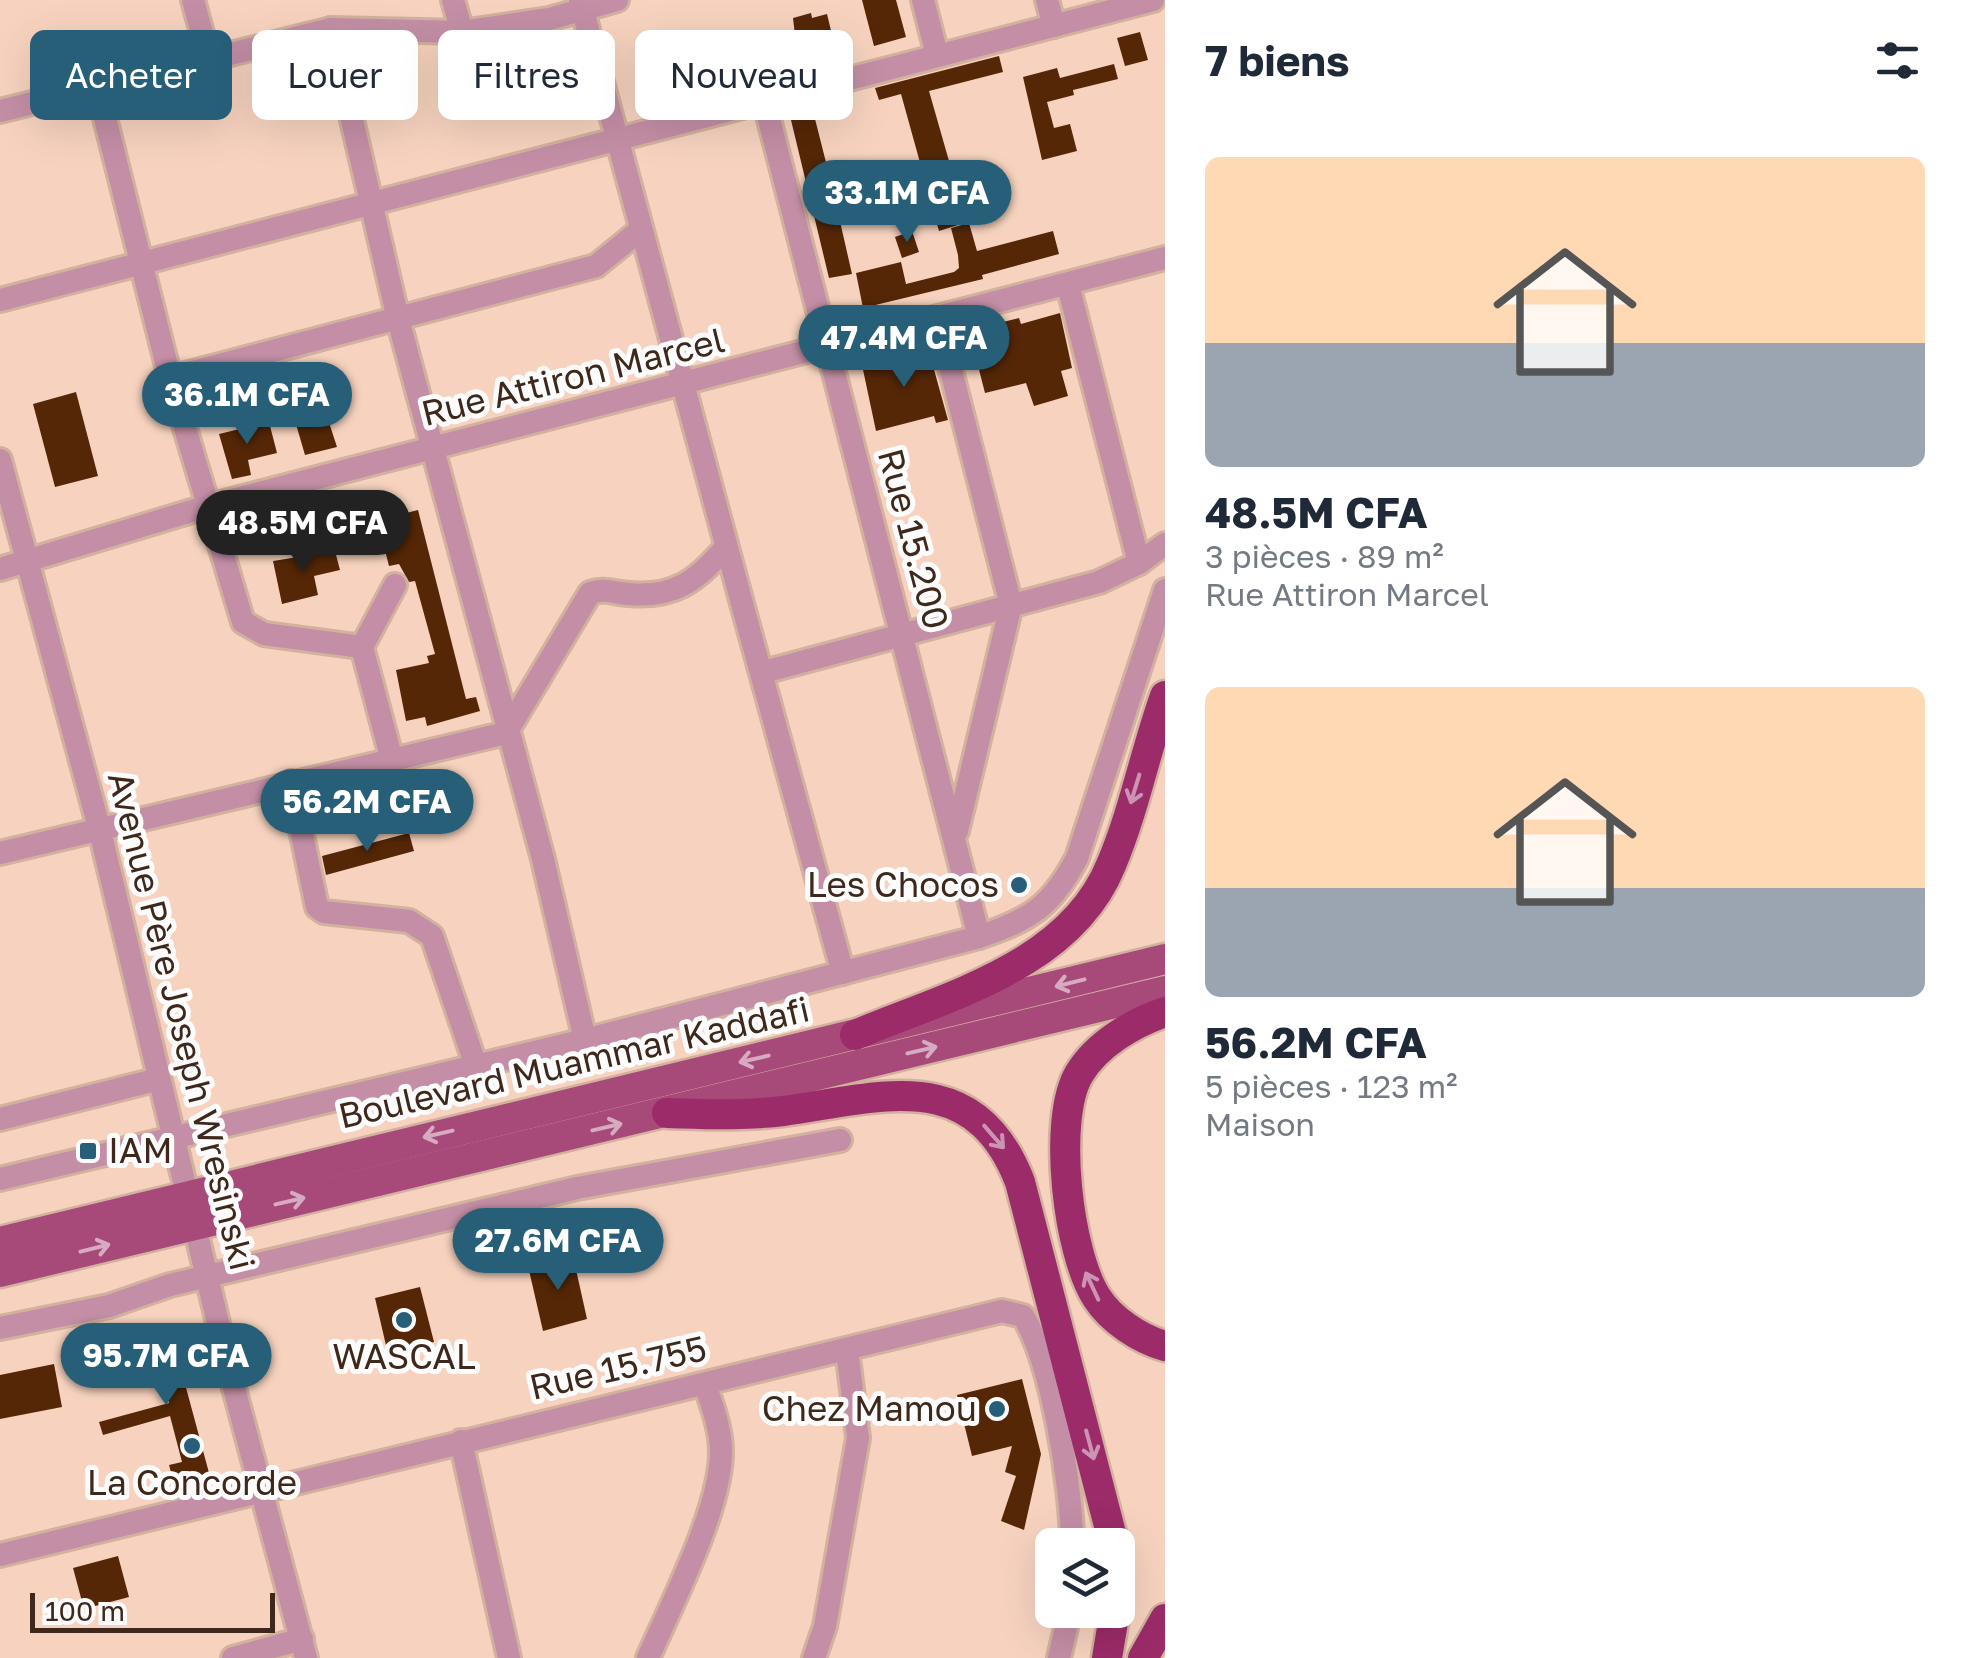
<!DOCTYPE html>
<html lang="fr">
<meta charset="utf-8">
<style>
:root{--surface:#fff;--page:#f6f6f7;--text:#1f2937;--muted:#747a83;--accent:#275f79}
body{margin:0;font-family:"Golos Text",sans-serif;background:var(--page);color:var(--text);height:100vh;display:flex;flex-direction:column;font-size:38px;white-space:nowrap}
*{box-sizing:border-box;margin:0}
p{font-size:32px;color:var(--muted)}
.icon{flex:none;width:55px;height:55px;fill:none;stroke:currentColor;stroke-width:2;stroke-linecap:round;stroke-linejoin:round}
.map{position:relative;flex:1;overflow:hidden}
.side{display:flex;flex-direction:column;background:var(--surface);width:800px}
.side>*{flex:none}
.hud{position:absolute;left:30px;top:30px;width:950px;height:90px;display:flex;gap:20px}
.buttons{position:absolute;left:1035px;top:1528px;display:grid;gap:20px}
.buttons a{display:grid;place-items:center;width:100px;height:100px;border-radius:15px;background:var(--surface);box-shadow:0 10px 40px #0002;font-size:50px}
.scale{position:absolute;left:30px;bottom:25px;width:245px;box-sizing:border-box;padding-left:10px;border:5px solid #3e281b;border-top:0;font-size:28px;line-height:35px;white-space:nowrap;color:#3e281b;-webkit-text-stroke:8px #fcfcfc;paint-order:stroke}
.price{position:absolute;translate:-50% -85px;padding:0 22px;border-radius:35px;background:var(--accent);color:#fff;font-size:32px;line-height:65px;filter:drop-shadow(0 2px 5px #0008)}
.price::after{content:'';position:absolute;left:50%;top:60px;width:30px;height:22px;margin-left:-15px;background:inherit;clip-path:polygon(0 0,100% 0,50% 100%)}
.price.active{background:#222;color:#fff}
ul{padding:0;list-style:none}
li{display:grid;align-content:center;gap:20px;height:530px;padding:0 40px}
li span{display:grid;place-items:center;height:310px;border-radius:15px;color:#555}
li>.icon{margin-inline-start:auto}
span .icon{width:180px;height:180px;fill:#fffc;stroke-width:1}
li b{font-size:42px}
h2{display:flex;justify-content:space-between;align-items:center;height:120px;padding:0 40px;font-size:42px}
.pill{padding:0 35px;border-radius:15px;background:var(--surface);box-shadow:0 10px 40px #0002;font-size:35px;line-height:90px}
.pill.active{background:var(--accent);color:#fff}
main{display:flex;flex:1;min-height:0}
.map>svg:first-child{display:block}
.building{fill:#552706}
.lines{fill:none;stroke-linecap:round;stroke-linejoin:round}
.minor-casing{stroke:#d2b19e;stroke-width:28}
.major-casing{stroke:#d2b19e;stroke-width:35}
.highway-casing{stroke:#d2b19e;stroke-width:35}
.minor{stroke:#c48fa6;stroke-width:22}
.major{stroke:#a74979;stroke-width:30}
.highway{stroke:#9b2b69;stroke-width:30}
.oneway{stroke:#cc94b2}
.oneway2{stroke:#d6abc1}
.poi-dot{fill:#275f79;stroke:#fcfcfc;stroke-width:4}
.labels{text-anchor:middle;stroke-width:10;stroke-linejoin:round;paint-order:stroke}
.street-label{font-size:35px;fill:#3e281b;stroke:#fcfcfc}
.poi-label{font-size:35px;fill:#3e281b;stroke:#fcfcfc;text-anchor:end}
</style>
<main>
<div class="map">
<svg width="1165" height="1658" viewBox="0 0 1165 1658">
<rect width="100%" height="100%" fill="#f7d3bf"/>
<!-- building -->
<g class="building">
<path d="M862,0H896L906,37L874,46Z"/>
<path d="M811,13L812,18L827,14L834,43L797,53L793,18Z"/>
<path d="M1140,32L1148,60L1125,66L1117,38Z"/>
<path d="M999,56L1003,72L929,91L957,189L952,190L961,224L939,231L901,94L879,100L875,88Z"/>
<path d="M1114,64L1118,79L1073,90L1074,95L1047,102L1054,128L1070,124L1077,151L1042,160L1023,77L1057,68L1060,78Z"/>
<path d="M814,115L833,190L828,192L835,219L839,217L852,274L829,278L791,120Z"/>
<path d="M969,223L977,251L1053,231L1059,254L982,275L983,279L863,308L856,273L901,262L906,284L954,272L959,268L958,255L951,228Z"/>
<path d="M912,231L919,252L902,258L895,237Z"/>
<path d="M1060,313L1072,368L1061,371L1068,396L1034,406L1026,383L985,393L974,350L962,354L957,334L974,329L973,323L1001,316L1003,322L1019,318L1021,324Z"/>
<path d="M928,348L948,420L936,423L934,416L876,431L862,365Z"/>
<path d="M330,387L333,402L323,404L337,447L305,455L288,397Z"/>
<path d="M76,392L98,476L55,487L33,404Z"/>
<path d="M269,422L277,453L248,460L251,475L232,479L219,434Z"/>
<path d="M366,493L379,540L353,546L343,499Z"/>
<path d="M418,510L466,699L476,697L480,711L427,726L425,717L406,721L396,670L429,663L427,656L435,654L415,581L409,582L399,564L389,566L382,539L402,534L398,515Z"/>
<path d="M335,551L340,570L314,576L318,595L282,604L273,561Z"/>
<path d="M398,790L402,807L381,812L376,795Z"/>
<path d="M409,833L414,851L326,875L322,856Z"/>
<path d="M573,1256L587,1319L543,1331L528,1266Z"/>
<path d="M420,1287L434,1342L388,1354L375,1298Z"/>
<path d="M171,1332L212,1484L177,1494L169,1465L182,1462L170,1416L103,1435L99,1422L169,1403L160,1372L129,1381L119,1347Z"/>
<path d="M54,1364L62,1407L0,1419V1375Z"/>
<path d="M1022,1379L1041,1454L1024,1530L1001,1521L1016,1476L1005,1472L1012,1446L972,1456L957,1395Z"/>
<path d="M118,1556L129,1597L84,1609L73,1568Z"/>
</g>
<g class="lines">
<!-- minor casing -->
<g class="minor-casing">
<g id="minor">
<path d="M193,0L208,56"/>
<path d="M453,0L462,32"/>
<path d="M580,0C666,325 754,649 843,973"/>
<path d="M923,0L937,55"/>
<path d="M1047,0L1054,26"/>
<path d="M331,29L398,319L543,859L585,1040"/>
<path d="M97,86L170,378L243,622L264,634L362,647L395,585"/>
<path d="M764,100L979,937"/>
<path d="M0,111L331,29L462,32L549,19L617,0"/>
<path d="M1068,285L1139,563"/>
<path d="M0,300L1153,0"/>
<path d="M938,320L1011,605L957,831"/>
<path d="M170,378L596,266L639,231"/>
<path d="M0,460L100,831L231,1377L306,1658"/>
<path d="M0,569L205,507L1165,258"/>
<path d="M362,647L392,760"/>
<path d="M764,672L1099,582L1139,563L1165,544"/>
<path d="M291,782L317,907L324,912L409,921L432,936L476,1066"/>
<path d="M0,853L506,733L590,593C604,588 614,593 629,594C674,598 697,581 725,548"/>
<path d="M0,1119L159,1079"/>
<path d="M0,1179L585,1040L979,937C1031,919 1051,907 1077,858L1165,590"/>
<path d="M0,1328L109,1306L170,1285L577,1188L840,1140"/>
<path d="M461,1441L509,1658"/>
<path d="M0,1555L1002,1311L1023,1316C1052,1361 1072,1490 1072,1545"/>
<path d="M233,1658L302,1639"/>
<path d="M648,1658C671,1605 721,1509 721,1452C721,1428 712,1406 705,1384"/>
<path d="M814,1658L825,1626L858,1438L847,1350"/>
<path d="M1059,1658L1070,1610"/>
</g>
</g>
<!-- major casing -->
<g class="major-casing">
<g id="major">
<path d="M0,1242L1165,959"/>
<path d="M0,1272L1165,991"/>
</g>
</g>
<!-- highway casing -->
<g class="highway-casing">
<g id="highway">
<path d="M1165,1012C1133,1023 1097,1044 1079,1074C1052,1120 1068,1254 1097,1298C1111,1320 1140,1339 1165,1346"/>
<path d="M855,1035C947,996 1070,966 1111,865C1134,811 1145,752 1165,696"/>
<path d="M667,1113C705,1114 744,1116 783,1111C880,1098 974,1063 1020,1182L1114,1545"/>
<path d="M1107,1658L1115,1610"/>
<path d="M1143,1658L1165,1619"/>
</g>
</g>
<!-- minor -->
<use href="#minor" class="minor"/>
<!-- major -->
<use href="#major" class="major"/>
<!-- highway -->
<use href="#highway" class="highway"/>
</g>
<!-- one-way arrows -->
<defs><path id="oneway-shaft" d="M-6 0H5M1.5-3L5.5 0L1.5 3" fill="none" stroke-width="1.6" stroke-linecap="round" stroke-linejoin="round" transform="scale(2.5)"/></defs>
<g class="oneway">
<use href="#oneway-shaft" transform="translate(1135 789) rotate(107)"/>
<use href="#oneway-shaft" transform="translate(994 1137) rotate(49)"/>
<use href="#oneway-shaft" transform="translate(1092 1286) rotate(-115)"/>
<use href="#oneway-shaft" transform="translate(1090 1445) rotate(75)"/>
</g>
<g class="oneway2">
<use href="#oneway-shaft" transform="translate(1070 983) rotate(166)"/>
<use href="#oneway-shaft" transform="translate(922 1050) rotate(-13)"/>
<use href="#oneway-shaft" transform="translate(754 1059) rotate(167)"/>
<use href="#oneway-shaft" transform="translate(607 1127) rotate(-13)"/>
<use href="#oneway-shaft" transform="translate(438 1134) rotate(167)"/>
<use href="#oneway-shaft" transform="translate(290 1201) rotate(-13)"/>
<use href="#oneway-shaft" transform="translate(95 1248) rotate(-14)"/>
</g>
<!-- markers -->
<g class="poi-dot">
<circle cx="1019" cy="885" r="10"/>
<rect x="78" y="1141" width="20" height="20" rx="5"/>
<circle cx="404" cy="1320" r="10"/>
<circle cx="997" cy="1409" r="10"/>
<circle cx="192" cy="1446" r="10"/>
</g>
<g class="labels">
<!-- street labels -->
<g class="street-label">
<text transform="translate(573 377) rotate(-14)" y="12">Rue Attiron Marcel</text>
<text transform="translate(913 539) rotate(75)" y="12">Rue 15.200</text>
<text transform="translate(181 1021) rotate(76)" y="12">Avenue Père Joseph Wresinski</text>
<text transform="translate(574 1063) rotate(-13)" y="12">Boulevard Muammar Kaddafi</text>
<text transform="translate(618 1368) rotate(-13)" y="12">Rue 15.755</text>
</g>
<!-- poi labels -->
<g class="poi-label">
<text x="999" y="897">Les Chocos</text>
<text x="108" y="1163" text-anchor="start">IAM</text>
<text x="404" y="1369" text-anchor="middle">WASCAL</text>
<text x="977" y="1421">Chez Mamou</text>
<text x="192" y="1495" text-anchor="middle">La Concorde</text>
</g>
</g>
</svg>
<div class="buttons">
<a><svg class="icon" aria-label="layers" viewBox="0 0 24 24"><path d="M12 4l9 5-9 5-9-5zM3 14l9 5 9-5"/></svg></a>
</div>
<div class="scale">100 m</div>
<b class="price" style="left:907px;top:245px">33.1M CFA</b>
<b class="price" style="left:904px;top:390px">47.4M CFA</b>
<b class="price" style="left:247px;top:447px">36.1M CFA</b>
<b class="price active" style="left:303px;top:575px">48.5M CFA</b>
<b class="price" style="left:367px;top:854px">56.2M CFA</b>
<b class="price" style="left:558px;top:1293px">27.6M CFA</b>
<b class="price" style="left:166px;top:1408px">95.7M CFA</b>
<div class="hud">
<a class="pill active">Acheter</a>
<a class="pill">Louer</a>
<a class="pill">Filtres</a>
<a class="pill">Nouveau</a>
</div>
</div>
<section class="side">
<h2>7 biens<svg class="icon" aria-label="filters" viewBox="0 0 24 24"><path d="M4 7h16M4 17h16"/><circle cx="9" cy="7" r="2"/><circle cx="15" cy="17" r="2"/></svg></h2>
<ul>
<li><span style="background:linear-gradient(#ffd9b3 60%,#9aa5b1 0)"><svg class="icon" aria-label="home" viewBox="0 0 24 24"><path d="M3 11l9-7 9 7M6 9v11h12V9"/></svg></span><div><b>48.5M CFA</b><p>3 pièces · 89 m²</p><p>Rue Attiron Marcel</p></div></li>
<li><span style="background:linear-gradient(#ffd9b3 65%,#9aa5b1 0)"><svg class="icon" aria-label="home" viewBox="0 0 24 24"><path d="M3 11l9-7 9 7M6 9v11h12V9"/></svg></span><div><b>56.2M CFA</b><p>5 pièces · 123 m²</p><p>Maison</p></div></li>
</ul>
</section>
</main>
